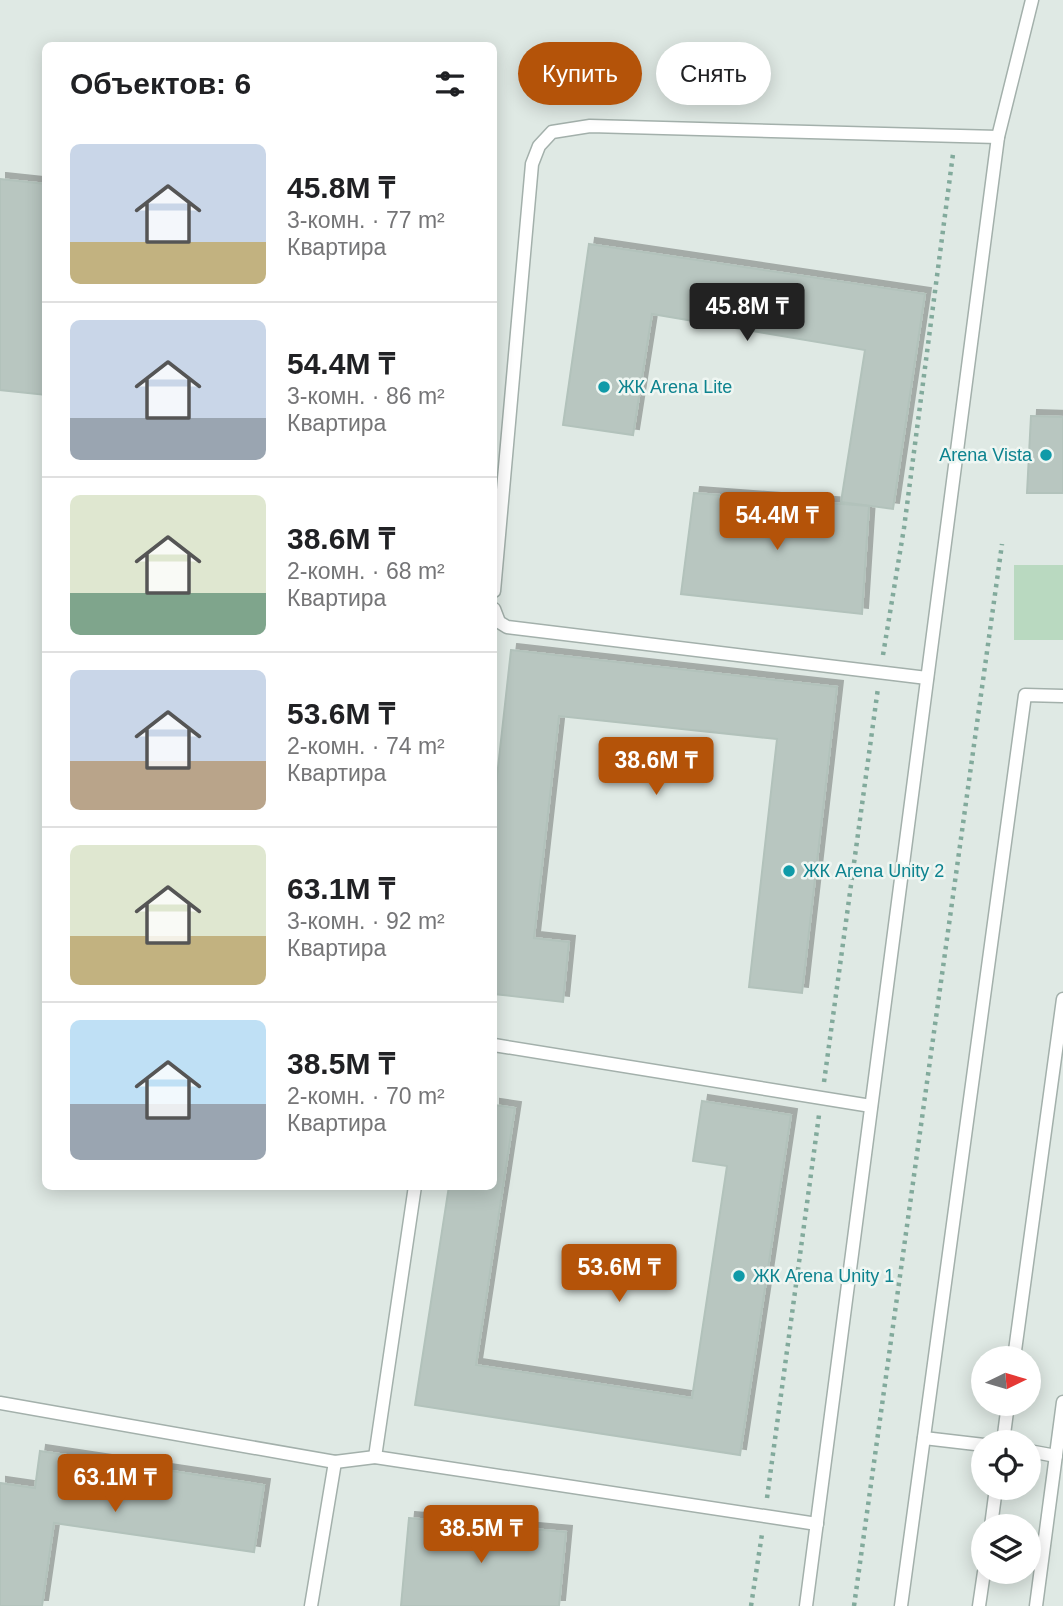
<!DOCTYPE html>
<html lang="ru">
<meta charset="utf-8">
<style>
:root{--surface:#fff;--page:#f2f2f2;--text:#202124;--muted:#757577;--line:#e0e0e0;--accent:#b45309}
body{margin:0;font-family:Arial,sans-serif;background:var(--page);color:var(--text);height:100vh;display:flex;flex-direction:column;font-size:26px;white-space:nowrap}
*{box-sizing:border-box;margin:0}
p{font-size:23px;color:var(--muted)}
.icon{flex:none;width:38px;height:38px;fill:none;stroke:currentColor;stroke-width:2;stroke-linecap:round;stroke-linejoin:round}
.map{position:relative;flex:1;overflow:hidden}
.sheet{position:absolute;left:42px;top:42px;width:455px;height:1148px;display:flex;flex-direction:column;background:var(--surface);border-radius:10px;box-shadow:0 4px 18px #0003}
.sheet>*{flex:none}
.banner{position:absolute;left:518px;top:42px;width:439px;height:63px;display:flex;gap:14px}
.needle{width:46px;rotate:85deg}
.controls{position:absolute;left:971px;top:1346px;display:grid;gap:14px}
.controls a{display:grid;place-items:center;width:70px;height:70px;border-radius:50%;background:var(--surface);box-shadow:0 4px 18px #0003;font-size:35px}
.price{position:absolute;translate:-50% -60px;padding:0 16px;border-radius:7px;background:var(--accent);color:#fff;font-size:23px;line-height:46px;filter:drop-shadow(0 2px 4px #0008)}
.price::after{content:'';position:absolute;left:50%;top:42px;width:21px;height:16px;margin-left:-10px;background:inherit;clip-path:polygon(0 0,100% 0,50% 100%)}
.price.current{background:#222;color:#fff}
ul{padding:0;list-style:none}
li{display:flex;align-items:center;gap:21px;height:175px;padding:0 28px}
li+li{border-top:2px solid var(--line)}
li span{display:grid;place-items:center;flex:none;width:196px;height:140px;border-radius:10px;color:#555}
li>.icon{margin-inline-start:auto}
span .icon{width:84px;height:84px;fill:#fffc;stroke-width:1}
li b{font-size:30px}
h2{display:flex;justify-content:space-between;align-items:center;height:84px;padding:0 28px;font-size:30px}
.chip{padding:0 24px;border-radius:32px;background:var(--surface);box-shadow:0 4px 18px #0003;font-size:24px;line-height:63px}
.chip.current{background:var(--accent);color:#fff}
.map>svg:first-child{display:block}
.green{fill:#b9d9c0}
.building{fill:#b8c6c0;stroke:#b2c2bb;stroke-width:2;filter:url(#shadow)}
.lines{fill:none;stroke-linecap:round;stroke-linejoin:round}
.service-casing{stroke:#a3b0ab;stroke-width:15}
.path{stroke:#82aa9c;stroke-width:4.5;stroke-dasharray:3.5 5;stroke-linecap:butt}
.service{stroke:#fff;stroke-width:12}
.culture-dot{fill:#0f9aa8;stroke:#eff6f2;stroke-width:2.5}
.labels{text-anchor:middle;stroke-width:5;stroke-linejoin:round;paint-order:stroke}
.culture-label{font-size:18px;fill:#0d838f;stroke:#eff6f2;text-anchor:start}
</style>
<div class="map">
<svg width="1063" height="1606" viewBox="0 0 1063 1606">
<defs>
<filter id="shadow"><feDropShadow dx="6" dy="-6" stdDeviation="0" flood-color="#0004"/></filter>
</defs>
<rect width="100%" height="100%" fill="#dfe9e4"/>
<!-- green -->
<rect class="green" x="1014" y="565" width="49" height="75"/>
<!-- building -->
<g class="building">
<path d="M0,179L46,184V395L0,390Z"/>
<path d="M589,244L925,294L893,509L841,502L865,350L652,314L633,435L563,425Z"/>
<path d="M1031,416L1063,417V493H1027Z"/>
<path d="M694,493L869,506L862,614L681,594Z"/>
<path d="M511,650L837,687L802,993L749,987L777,739L559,716L534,938L569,942L563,1002L494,994V804Z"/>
<path d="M702,1101L791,1115L740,1455L415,1405L449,1186H494V1105L515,1108L476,1365L692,1398L727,1166L693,1161Z"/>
<path d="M40,1451L264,1485L254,1552L54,1523L42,1606H0V1483L35,1488Z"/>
<path d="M409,1518L566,1532L559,1606H401Z"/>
</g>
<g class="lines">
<!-- service casing -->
<g class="service-casing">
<g id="service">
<path d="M494,591L532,164L539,146L552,132L590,126L998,137"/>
<path d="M494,609L499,622L507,627L927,678"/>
<path d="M494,1045L871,1106"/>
<path d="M415,1186L375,1457L817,1524"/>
<path d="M1014,1358L1063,999"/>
<path d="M0,1403L335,1462L311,1606"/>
<path d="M924,1438L984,1445"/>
<path d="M1003,1442L1008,1404"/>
<path d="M1029,1451L1056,1456"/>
<path d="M335,1462L375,1457"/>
<path d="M991,1526L996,1488"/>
<path d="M806,1606L998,137L1032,0"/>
<path d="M901,1606L1025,695L1063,696"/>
<path d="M979,1606L984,1572"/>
<path d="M1036,1606L1063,1402"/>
</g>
</g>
<!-- path -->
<g class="path">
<path d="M883,655L904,528L953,154"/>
<path d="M824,1082L878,688"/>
<path d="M767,1498L819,1115"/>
<path d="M751,1606L762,1534"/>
<path d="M854,1606L1002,544"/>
</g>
<!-- service -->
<use href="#service" class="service"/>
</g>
<!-- markers -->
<g class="culture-dot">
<circle cx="604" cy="387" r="7"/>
<circle cx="1046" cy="455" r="7"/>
<circle cx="789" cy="871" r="7"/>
<circle cx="739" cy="1276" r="7"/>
</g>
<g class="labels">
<!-- culture labels -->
<g class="culture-label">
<text x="618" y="393">ЖК Arena Lite</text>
<text x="1032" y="461" text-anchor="end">Arena Vista</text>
<text x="803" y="877">ЖК Arena Unity 2</text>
<text x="753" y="1282">ЖК Arena Unity 1</text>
</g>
</g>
</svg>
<div class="controls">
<a><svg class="needle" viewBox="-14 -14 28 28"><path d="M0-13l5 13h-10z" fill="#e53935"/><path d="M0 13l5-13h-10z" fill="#757577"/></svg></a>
<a><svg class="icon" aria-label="locate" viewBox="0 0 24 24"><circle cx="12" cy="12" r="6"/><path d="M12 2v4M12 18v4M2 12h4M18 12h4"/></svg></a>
<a><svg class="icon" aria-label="layers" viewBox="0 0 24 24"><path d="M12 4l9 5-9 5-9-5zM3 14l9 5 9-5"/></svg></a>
</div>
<b class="price current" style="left:747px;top:343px">45.8M ₸</b>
<b class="price" style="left:777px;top:552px">54.4M ₸</b>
<b class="price" style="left:656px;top:797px">38.6M ₸</b>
<b class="price" style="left:619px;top:1304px">53.6M ₸</b>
<b class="price" style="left:115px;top:1514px">63.1M ₸</b>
<b class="price" style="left:481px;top:1565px">38.5M ₸</b>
<div class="banner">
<a class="chip current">Купить</a>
<a class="chip">Снять</a>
</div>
<section class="sheet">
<h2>Объектов: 6<svg class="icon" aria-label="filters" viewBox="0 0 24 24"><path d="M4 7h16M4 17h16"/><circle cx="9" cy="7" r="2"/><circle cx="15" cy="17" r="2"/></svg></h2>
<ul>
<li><span style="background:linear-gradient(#c9d6e8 70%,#c2b280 0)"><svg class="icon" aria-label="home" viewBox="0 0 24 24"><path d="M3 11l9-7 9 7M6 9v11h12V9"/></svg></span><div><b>45.8M ₸</b><p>3-комн. · 77 m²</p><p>Квартира</p></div></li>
<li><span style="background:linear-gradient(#c9d6e8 70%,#9aa5b1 0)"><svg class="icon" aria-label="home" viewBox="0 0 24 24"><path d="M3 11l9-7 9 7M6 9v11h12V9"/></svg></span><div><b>54.4M ₸</b><p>3-комн. · 86 m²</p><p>Квартира</p></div></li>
<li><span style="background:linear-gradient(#dfe7d0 70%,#7fa58c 0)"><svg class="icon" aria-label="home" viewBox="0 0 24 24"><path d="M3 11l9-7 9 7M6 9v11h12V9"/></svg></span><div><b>38.6M ₸</b><p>2-комн. · 68 m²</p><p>Квартира</p></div></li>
<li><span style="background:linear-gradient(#c9d6e8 65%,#b9a48a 0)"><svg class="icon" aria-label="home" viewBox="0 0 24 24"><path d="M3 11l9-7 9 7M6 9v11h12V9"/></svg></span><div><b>53.6M ₸</b><p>2-комн. · 74 m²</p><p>Квартира</p></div></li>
<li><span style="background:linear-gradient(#dfe7d0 65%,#c2b280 0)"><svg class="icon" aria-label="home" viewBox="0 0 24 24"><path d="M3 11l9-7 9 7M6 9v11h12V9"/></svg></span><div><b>63.1M ₸</b><p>3-комн. · 92 m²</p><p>Квартира</p></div></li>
<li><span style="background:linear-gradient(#bfe0f5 60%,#9aa5b1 0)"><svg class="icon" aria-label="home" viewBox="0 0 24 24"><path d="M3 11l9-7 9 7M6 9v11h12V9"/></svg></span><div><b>38.5M ₸</b><p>2-комн. · 70 m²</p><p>Квартира</p></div></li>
</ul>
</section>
</div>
